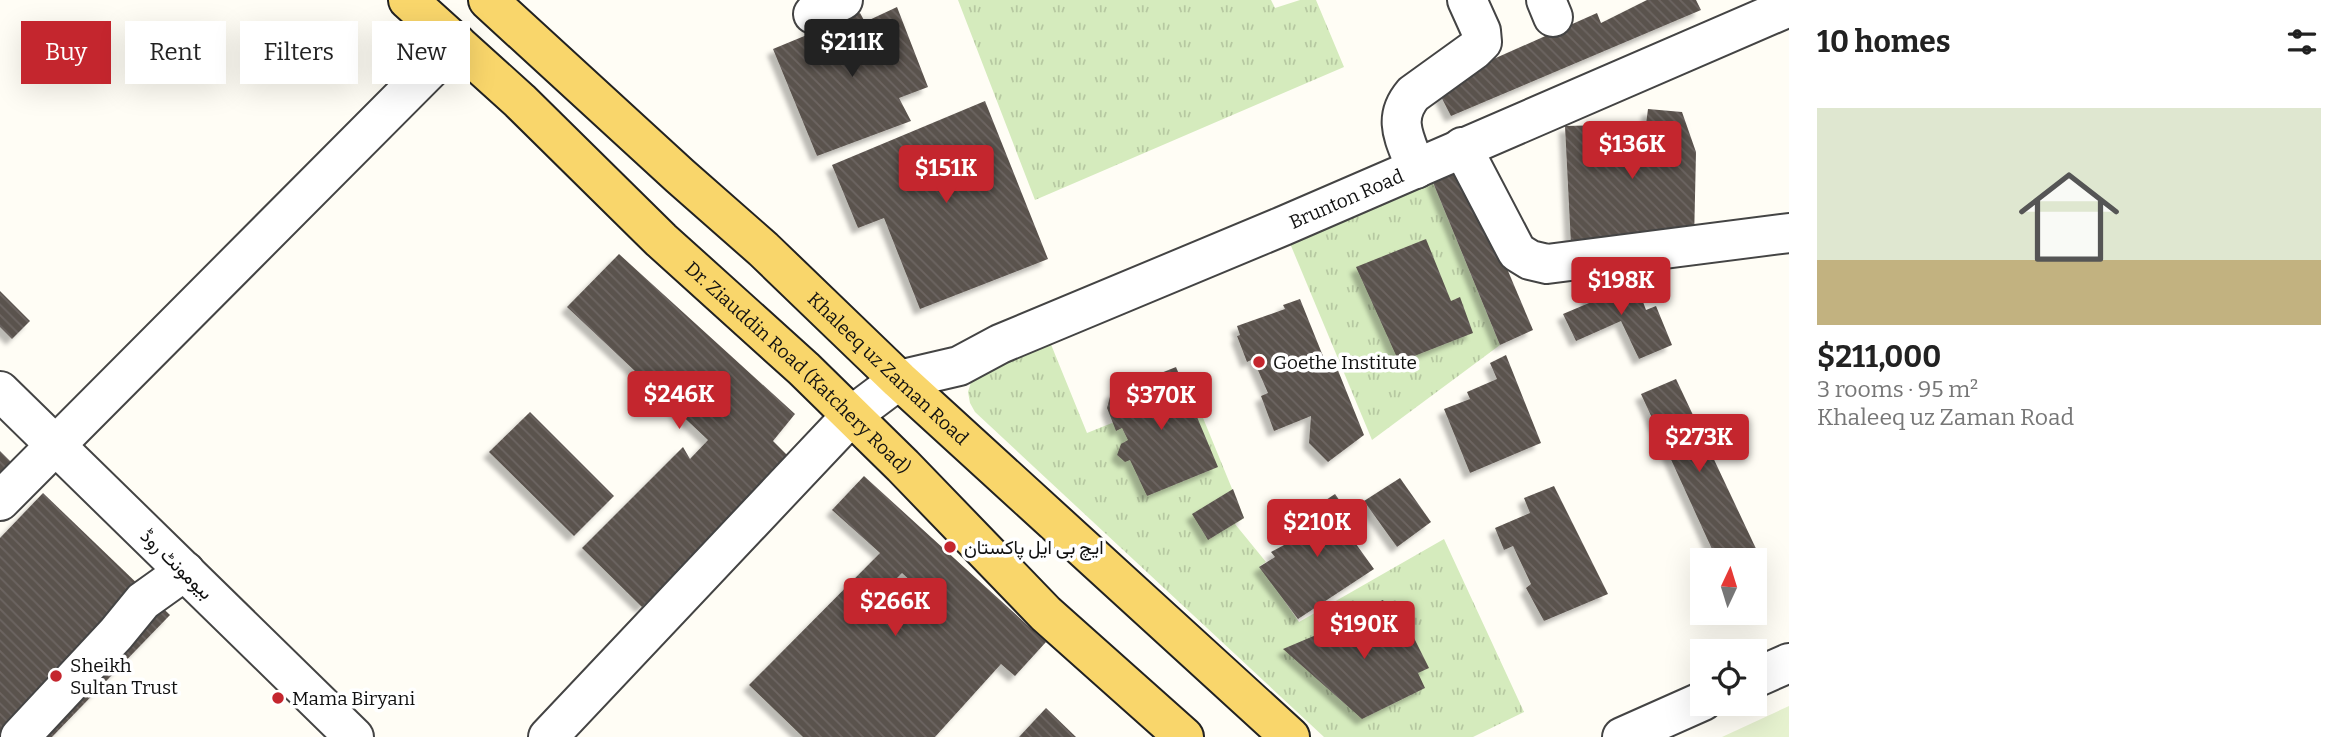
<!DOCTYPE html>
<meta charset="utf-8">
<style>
:root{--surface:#fff;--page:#f2f2f2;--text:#222;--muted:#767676;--accent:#c4262e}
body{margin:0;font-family:Bitter,Vazirmatn,serif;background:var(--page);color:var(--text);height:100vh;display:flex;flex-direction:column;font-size:26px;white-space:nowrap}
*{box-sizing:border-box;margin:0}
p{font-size:23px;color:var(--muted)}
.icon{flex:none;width:38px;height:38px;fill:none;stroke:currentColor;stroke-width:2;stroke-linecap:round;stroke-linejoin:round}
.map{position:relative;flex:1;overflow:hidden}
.details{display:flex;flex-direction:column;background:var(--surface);width:560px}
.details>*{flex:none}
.banner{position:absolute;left:21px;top:21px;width:665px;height:63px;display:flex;gap:14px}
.needle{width:46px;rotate:4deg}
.buttons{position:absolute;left:1690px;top:548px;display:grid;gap:14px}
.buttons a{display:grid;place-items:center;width:77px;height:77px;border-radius:0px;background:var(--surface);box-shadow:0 7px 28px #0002;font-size:35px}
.price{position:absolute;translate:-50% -60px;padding:0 16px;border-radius:7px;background:var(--accent);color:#fff;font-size:23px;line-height:46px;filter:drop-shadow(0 2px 4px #0008)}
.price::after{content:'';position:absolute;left:50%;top:42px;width:21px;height:16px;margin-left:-10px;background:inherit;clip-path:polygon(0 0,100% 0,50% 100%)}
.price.active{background:#222;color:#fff}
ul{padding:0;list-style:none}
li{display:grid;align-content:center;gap:14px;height:371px;padding:0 28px}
li span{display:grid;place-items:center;height:217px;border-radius:0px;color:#555}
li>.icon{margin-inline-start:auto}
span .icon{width:126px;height:126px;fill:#fffc;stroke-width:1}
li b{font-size:30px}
h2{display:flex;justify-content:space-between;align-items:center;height:84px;padding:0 28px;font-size:30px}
.tag{padding:0 24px;border-radius:0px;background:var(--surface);box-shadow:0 7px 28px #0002;font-size:24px;line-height:63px}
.tag.active{background:var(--accent);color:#fff}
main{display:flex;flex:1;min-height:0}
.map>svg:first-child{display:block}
.grass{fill:url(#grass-tufts)}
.pitch{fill:#e6f2cf}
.building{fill:url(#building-back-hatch);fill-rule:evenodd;filter:url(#shadow)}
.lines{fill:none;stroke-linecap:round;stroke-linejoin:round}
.minor-casing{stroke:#444;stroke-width:42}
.major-casing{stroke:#222;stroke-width:42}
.minor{stroke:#fff;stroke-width:38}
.major{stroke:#f9d66b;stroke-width:38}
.poi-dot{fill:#c4262e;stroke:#fff;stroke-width:2.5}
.labels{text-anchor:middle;stroke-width:7;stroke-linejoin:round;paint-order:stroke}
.street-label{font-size:19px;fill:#111;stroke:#fff}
.poi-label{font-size:19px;fill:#111;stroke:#fff;text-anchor:start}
</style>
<main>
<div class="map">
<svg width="1789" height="737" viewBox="0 0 1789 737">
<defs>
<pattern id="grass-tufts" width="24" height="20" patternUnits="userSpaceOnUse" patternTransform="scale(1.75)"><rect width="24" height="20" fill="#d5ebbd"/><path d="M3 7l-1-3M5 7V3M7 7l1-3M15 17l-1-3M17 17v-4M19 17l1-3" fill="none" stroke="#b6c8a1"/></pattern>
<pattern id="building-back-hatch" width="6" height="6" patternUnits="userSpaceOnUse" patternTransform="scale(1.75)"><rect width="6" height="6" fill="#5a524d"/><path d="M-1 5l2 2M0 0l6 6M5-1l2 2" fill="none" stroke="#6d6662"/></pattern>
<filter id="shadow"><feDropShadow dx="-6" dy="6" stdDeviation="2" flood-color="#0004"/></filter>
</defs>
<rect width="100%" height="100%" fill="#fffdf5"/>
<!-- grass -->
<g class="grass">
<path d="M958,0H1271L1275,8L1300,0H1316L1344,67L1035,200Z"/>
<path d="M1432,180L1500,345L1372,440L1289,241Z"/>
<path d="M1050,342L1087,433L1192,391L1244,518L1235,524L1266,562L1260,566L1299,622L1444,539L1524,712L1473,737H1324L975,412L970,403L968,392L971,382L979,372Z"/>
</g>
<!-- pitch -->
<path class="pitch" d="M1789,706V737H1722Z"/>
<!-- building -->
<g class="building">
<path d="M1647,0H1696L1701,10L1451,116L1435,85L1597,13L1601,23Z"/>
<path d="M897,7L928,87L899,98L911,121L817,156L773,49L860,13L865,22Z"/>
<path d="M985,101L1048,259L920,309L884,218L858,228L832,165Z"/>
<path d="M1648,109L1682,112L1696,152L1694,241L1571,245L1565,126L1646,124Z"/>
<path d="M1464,167L1533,330L1500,345L1432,180Z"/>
<path d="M1426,239L1451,301L1460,297L1473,333L1399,362L1356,267Z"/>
<path d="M619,254L795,414L773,441L789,457L642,607L582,548L683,447L690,459L708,440L567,307Z"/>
<path d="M1633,275L1646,310L1656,306L1672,345L1639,359L1621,321L1576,341L1563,314L1589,303L1586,292Z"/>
<path d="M0,291L30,321L12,339L0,327Z"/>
<path d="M1300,299L1327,366L1335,363L1364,435L1328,462L1309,443L1311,416L1274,431L1261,396L1268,393L1253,359L1247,362L1237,336L1240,335L1237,326L1285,309L1283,305Z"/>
<path d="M1506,355L1541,443L1470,473L1444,409L1470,399L1467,392L1497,379L1490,363Z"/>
<path d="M1176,367L1218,467L1147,496L1130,460L1125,462L1117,455L1121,444L1128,440L1122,428L1116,431L1107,408L1111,393Z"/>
<path d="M1676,379L1759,555L1747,560H1717L1641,394Z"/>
<path d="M530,412L614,496L574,536L489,452Z"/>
<path d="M0,451L18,469L0,487Z"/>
<path d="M864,476L1046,642L1015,676L1001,664L935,737H803L749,685L880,553L832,510ZM902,573L924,593L904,615L881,594Z"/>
<path d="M1400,478L1431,522L1397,547L1364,501Z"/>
<path d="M1554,486L1608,594L1544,621L1526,588L1531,584L1513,546L1504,550L1495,528L1530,513L1524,498Z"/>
<path d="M1233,489L1244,518L1208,540L1192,514Z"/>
<path d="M43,493L170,615L52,737H0V538Z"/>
<path d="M1335,494L1352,518L1343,526L1374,569L1298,619L1259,567L1275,557L1271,552L1299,537L1291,523Z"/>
<path d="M1383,600L1403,637L1412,634L1429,668L1418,673L1425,688L1362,719L1283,649L1361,616V609Z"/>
<path d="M1046,708L1076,737H1019Z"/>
</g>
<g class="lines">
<!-- minor casing -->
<g class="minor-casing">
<g id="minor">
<path d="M1546,0L1553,17"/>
<path d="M813,14L843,0"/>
<path d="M1462,147L1517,252L1530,260L1547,264L1789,233"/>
<path d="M1416,169C1406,140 1391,120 1413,94L1474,50L1482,42L1481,31L1467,0"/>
<path d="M0,391L354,737"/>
<path d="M0,501L456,43"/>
<path d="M1755,678L1789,663"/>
<path d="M20,737L116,634L143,601L185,571"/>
<path id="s1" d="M548,737L851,416L899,380L959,366L1000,344L1283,226L1789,7"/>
<path d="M1622,737L1703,701"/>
</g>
</g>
<!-- major casing -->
<g class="major-casing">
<g id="major">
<path id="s2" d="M408,0L520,101L661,240L804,369L903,466L1046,614L1184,737"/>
<path id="s3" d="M488,0L680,176L763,249L899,380L1290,737"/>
</g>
</g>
<!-- minor -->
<use href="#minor" class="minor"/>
<!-- major -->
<use href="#major" class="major"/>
</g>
<!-- markers -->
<g class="poi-dot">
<circle cx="1259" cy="362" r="7"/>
<circle cx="950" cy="547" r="7"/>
<circle cx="56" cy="676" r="7"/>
<circle cx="278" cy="698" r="7"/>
</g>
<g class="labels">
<!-- street labels -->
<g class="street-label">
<text dy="7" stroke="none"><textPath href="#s1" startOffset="985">Brunton Road</textPath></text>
<text dy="7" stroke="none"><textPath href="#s2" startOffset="536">Dr. Ziauddin Road (Katchery Road)</textPath></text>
<text dy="7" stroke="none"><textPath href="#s3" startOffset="544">Khaleeq uz Zaman Road</textPath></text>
<text transform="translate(177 564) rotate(44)" y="7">بیومونٹ روڈ</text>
</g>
<!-- poi labels -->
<g class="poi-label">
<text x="1273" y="369">Goethe Institute</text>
<text x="964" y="554">ایچ بی ایل پاکستان</text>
<text x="70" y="672">Sheikh<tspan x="70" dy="22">Sultan Trust</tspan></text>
<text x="292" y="705">Mama Biryani</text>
</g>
</g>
</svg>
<div class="buttons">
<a><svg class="needle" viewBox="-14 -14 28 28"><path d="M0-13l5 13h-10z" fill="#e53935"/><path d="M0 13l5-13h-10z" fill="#767676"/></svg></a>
<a><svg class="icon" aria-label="locate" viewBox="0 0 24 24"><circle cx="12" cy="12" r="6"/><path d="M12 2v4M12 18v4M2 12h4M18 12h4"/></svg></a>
</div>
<b class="price active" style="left:852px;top:79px">$211K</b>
<b class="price" style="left:1632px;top:181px">$136K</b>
<b class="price" style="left:946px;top:205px">$151K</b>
<b class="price" style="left:1621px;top:317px">$198K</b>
<b class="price" style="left:679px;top:431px">$246K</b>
<b class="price" style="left:1161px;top:432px">$370K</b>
<b class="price" style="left:1699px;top:474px">$273K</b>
<b class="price" style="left:1317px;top:559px">$210K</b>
<b class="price" style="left:895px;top:638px">$266K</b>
<b class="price" style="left:1364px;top:661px">$190K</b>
<div class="banner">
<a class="tag active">Buy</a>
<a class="tag">Rent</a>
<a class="tag">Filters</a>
<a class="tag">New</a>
</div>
</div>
<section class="details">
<h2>10 homes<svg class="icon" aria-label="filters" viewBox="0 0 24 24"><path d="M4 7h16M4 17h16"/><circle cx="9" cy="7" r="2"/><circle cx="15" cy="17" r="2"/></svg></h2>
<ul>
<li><span style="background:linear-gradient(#dfe7d0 70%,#c2b280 0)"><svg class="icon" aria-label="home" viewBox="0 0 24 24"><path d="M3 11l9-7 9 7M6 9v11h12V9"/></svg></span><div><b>$211,000</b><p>3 rooms · 95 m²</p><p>Khaleeq uz Zaman Road</p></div></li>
</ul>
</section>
</main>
